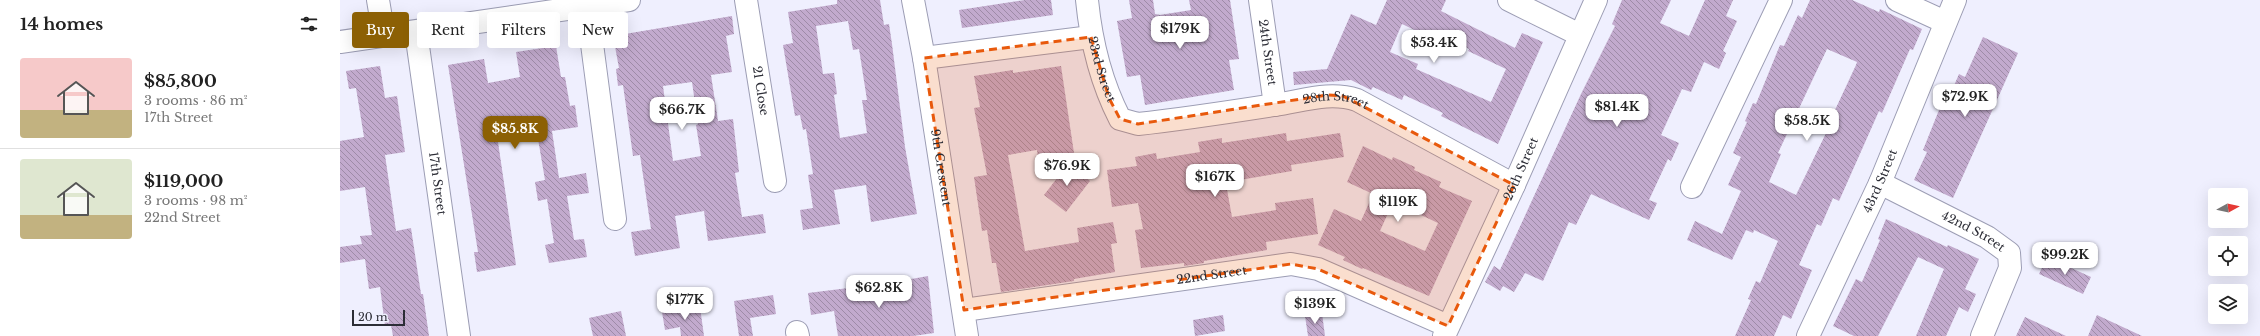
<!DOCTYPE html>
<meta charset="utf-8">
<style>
:root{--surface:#fff;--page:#f6f6f6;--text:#222;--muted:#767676;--line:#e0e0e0;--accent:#8c6004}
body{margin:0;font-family:"Libre Baskerville",serif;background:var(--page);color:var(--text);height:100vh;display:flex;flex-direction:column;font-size:15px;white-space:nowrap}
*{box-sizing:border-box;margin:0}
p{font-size:13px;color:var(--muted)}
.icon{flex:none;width:22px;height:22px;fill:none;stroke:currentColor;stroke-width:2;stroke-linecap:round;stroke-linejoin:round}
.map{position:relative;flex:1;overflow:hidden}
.panel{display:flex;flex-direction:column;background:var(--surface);width:340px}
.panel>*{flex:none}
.guide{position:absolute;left:12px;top:12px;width:380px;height:36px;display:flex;gap:8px}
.needle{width:26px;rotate:82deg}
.tools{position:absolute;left:1868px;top:188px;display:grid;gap:8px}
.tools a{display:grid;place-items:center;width:40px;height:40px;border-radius:4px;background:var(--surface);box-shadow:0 4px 16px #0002;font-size:20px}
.scale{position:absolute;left:12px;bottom:10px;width:53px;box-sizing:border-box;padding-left:4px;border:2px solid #2c2d36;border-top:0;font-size:11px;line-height:14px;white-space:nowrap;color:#2c2d36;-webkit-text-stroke:3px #efeffe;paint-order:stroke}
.price{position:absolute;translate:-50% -34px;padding:0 9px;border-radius:8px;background:#fff;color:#222;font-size:13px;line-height:26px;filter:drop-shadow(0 1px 2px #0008)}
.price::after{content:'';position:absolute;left:50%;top:24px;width:12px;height:9px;margin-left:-6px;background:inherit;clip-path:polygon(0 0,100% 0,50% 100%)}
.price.current{background:var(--accent);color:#fff}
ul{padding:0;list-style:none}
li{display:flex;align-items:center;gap:12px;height:100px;padding:0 20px}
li+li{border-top:1px solid var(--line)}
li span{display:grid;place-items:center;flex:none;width:112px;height:80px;border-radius:4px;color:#555}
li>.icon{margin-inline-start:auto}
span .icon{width:48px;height:48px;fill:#fffc;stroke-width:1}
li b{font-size:17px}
h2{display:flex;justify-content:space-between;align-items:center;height:48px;padding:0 20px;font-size:17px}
.chip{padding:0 14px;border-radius:4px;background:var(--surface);box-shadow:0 4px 16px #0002;font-size:14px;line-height:36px}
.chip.current{background:var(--accent);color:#fff}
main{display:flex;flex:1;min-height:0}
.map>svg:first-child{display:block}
.building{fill:url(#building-back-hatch);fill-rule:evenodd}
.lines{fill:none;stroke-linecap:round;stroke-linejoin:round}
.minor-casing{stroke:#9c9db4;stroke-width:24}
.minor{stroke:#fff;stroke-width:22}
.marked{fill:#e8590c;fill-opacity:0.2;stroke:#e8590c;stroke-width:3;stroke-dasharray:8 5;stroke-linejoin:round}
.labels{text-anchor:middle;stroke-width:3;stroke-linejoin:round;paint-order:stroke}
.street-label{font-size:12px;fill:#2c2d36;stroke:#efeffe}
</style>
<main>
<section class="panel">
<h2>14 homes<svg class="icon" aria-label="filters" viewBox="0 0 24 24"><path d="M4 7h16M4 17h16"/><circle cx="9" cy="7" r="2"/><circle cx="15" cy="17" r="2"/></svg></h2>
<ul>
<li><span style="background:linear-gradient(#f6c9c9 65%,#c2b280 0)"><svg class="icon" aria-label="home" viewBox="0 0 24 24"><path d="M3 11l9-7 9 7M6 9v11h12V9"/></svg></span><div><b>$85,800</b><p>3 rooms · 86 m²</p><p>17th Street</p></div></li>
<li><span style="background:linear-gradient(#dfe7d0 70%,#c2b280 0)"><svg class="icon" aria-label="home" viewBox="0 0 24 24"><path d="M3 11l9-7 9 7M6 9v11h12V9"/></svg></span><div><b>$119,000</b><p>3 rooms · 98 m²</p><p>22nd Street</p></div></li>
</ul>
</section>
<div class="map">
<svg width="1920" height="336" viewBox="0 0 1920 336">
<defs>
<pattern id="building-back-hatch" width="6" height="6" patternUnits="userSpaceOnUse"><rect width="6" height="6" fill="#c2aacd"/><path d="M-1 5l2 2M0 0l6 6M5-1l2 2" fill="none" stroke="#9e8ba7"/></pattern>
</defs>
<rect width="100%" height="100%" fill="#efeffe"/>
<!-- building -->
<g class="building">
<path d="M497,0H540L544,25L549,24L552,44L565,147L577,214L531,222L526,185L494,190L500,224L463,230L460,210L473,208L468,175L473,174L466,129L463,130L460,115L455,116L443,45L453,43L448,12L497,4ZM508,21L513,50L519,49L527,100H522L527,133L500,138L494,95L497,94L494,73L483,74L476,26Z"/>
<path d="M685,0H711L713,15L622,28L619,10Z"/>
<path d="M789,0H813L815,14L820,15L851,10L849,0H890L899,59L889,60L894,90L805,105L800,75L787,77L777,21L792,18Z"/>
<path d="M1047,0H1106L1101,11L1175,48L1182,33L1203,42L1158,144L1101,116L1103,113L1064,95L1062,100L1033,87L1031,90L1011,80L954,85L953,72L987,69L1011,14L1036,25ZM1062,24L1089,37L1092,32L1129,49L1128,51L1166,69L1151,102L1076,69L1078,64L1050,52Z"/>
<path d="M1282,0H1331L1320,23L1349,36L1365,0H1393L1386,16L1397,21L1383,51L1386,53L1379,69L1364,62L1351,92L1342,89L1321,135L1339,143L1331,161L1328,159L1309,200L1317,203L1309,220L1251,194L1236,225L1229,222L1203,281L1185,273L1174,292L1163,286L1160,291L1145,282L1154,266L1160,270L1241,94L1275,26L1272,24Z"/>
<path d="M1470,0H1512L1539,12L1540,9L1582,29L1573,50L1570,49L1542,113L1539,111L1499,201L1493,198L1481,226L1477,224L1459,265L1472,270L1451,319L1443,315L1434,336H1395L1411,300L1408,299L1416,281L1420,283L1438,241L1414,230L1413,233L1406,230L1392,260L1347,240L1355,221L1382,234L1401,191L1388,185L1401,157L1393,153L1407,122L1405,121L1413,103L1416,104L1440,45L1444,46L1458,15L1462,18ZM1487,49L1517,62L1516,65L1495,110L1492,108L1484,125L1489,127L1456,195L1429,182L1441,154L1438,153Z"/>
<path d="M392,16L394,34L386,36L392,72L371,75L378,121L393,119L399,172L395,173L402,217L423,214L426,233L368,241L364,211L335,216L340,248L295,256L291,232L311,229L300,155L293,156L283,85L278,86L276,69L279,68L273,36ZM352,82L358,124L356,125L361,156L333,161L323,86Z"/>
<path d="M1643,37L1678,53L1613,198L1574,180L1587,152L1583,150L1603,100L1607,102L1619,74L1625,77Z"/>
<path d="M216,46L221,77H225L230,106L235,105L238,127L212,131L219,178L246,173L249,193L227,196L234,240L244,239L247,257L209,263L205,245L214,243L207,199L198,201L195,182L205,180L197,133L185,135V131L157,135L176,265L137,272L134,252H138L108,65L144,59L148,83L180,77L176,52Z"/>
<path d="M40,66L45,98L57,96L65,152L45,155L56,231L71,228L81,294H83L89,336H53L51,325L45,326L40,287L29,289L25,259L0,263V247L22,244L20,236L32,235L25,187L0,191V141L24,137L16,88L9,89L6,71Z"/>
<path d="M721,66L734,153L698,158L697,150L668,155L685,251L739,242L737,228L773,222L777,243L771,244L775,272L734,279V281L661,292L656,263H652L647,230L642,231L634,177L647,175L634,108L640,107L634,76L673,70V73Z"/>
<path d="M946,133L947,141L1000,133L1004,157L951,165L952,171L888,182L886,184L892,217L936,210L935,203L973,198L978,234L926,242L927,250L864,261V263L844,266V263L801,268L795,230L803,229L798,203L772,207L767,170L797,166L795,157L816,153L817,159L860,152L858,142L882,138V143Z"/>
<path d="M1023,146L1052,160L1053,157L1075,167L1074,170L1101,182L1099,187L1132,201L1089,296L1023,268L1022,269L1003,260L1005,257L978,245L994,209L1021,221L1033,194L1007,182ZM1053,202L1098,223L1085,251L1040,231Z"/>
<path d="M735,155L737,170L750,181L726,212L704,195Z"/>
<path d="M1546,219L1607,247L1608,245L1639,259L1625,289L1636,294L1628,312L1619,307L1606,336H1576L1604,269L1578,257L1538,336H1514L1493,326L1516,279L1522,282L1540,240L1538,239Z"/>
<path d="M1707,257L1751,277L1743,294L1699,274Z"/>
<path d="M588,276L594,333L573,336H498L494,311L471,315L468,293L549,283Z"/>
<path d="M433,295L436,314L410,318L413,336H399L394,301Z"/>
<path d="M360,307L364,336H341L340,327L325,330L322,312Z"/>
<path d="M281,311L286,336H253L249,318Z"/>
<path d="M982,313L985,336H968L965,316Z"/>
<path d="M883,315L885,331L855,336L853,320Z"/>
<path d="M1757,315L1802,336H1748Z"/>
<path d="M1685,317L1726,336H1676Z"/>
</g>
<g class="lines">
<!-- minor casing -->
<g class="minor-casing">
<g id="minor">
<path d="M38,0L44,36"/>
<path id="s1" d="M406,0L435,181"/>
<path id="s2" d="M573,0L584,58L627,336"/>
<path id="s3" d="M747,0C751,41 761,82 780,119L798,124C844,119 889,112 934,105C963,101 989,91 1017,100L1174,185"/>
<path id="s4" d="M920,0L935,105"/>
<path d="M1169,0L1240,35"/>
<path d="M1557,0L1605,22"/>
<path d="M247,6L275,219"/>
<path id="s5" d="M76,32L119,336"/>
<path d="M0,42L289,0"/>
<path d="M584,58L751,37"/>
<path id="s6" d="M1540,183L1647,237L1669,253L1670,268L1642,336"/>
<path d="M1352,187L1441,0"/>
<path id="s7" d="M624,310L951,264L978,269L1108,326"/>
<path d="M457,332L458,336"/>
<path id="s8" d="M1104,336L1174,185L1256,0"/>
<path id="s9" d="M1468,336L1540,183L1615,0"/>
</g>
</g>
<!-- minor -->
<use href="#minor" class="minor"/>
</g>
<!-- marked area -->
<path class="marked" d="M751,37L769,98L780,119L798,124L987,95L1003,96L1174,185L1108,326L978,269L951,264L624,310L584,58Z"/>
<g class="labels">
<!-- street labels -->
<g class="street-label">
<text dy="4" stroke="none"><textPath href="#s4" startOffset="53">24th Street</textPath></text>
<text dy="4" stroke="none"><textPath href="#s3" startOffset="71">23rd Street</textPath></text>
<text dy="4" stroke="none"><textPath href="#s1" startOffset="92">21 Close</textPath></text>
<text dy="4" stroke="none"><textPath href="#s3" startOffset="343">28th Street</textPath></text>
<text dy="4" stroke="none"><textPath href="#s2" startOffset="170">9th Crescent</textPath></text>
<text dy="4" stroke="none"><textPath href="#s8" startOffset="184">26th Street</textPath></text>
<text dy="4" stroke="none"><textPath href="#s9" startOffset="171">43rd Street</textPath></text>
<text dy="4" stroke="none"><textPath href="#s5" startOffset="153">17th Street</textPath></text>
<text dy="4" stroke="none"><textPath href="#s6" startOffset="105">42nd Street</textPath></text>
<text dy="4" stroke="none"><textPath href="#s7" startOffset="250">22nd Street</textPath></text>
</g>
</g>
</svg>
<div class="tools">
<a><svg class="needle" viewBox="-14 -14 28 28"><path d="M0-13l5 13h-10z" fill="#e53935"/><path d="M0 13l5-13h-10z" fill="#767676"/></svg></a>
<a><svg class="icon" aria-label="locate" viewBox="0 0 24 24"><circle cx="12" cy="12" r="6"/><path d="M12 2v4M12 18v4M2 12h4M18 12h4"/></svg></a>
<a><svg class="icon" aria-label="layers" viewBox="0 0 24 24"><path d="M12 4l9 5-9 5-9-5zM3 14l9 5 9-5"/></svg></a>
</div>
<div class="scale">20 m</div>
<b class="price" style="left:840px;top:50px">$179K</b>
<b class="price" style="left:1094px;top:64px">$53.4K</b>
<b class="price" style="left:1625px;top:118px">$72.9K</b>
<b class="price" style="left:1277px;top:128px">$81.4K</b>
<b class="price" style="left:342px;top:131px">$66.7K</b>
<b class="price" style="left:1467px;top:142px">$58.5K</b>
<b class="price current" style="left:175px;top:150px">$85.8K</b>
<b class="price" style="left:727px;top:187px">$76.9K</b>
<b class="price" style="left:875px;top:198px">$167K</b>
<b class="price" style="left:1058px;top:223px">$119K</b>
<b class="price" style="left:1725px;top:276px">$99.2K</b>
<b class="price" style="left:539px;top:309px">$62.8K</b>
<b class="price" style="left:345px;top:321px">$177K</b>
<b class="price" style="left:975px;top:325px">$139K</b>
<div class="guide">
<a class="chip current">Buy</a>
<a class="chip">Rent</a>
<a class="chip">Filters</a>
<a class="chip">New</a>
</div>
</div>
</main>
